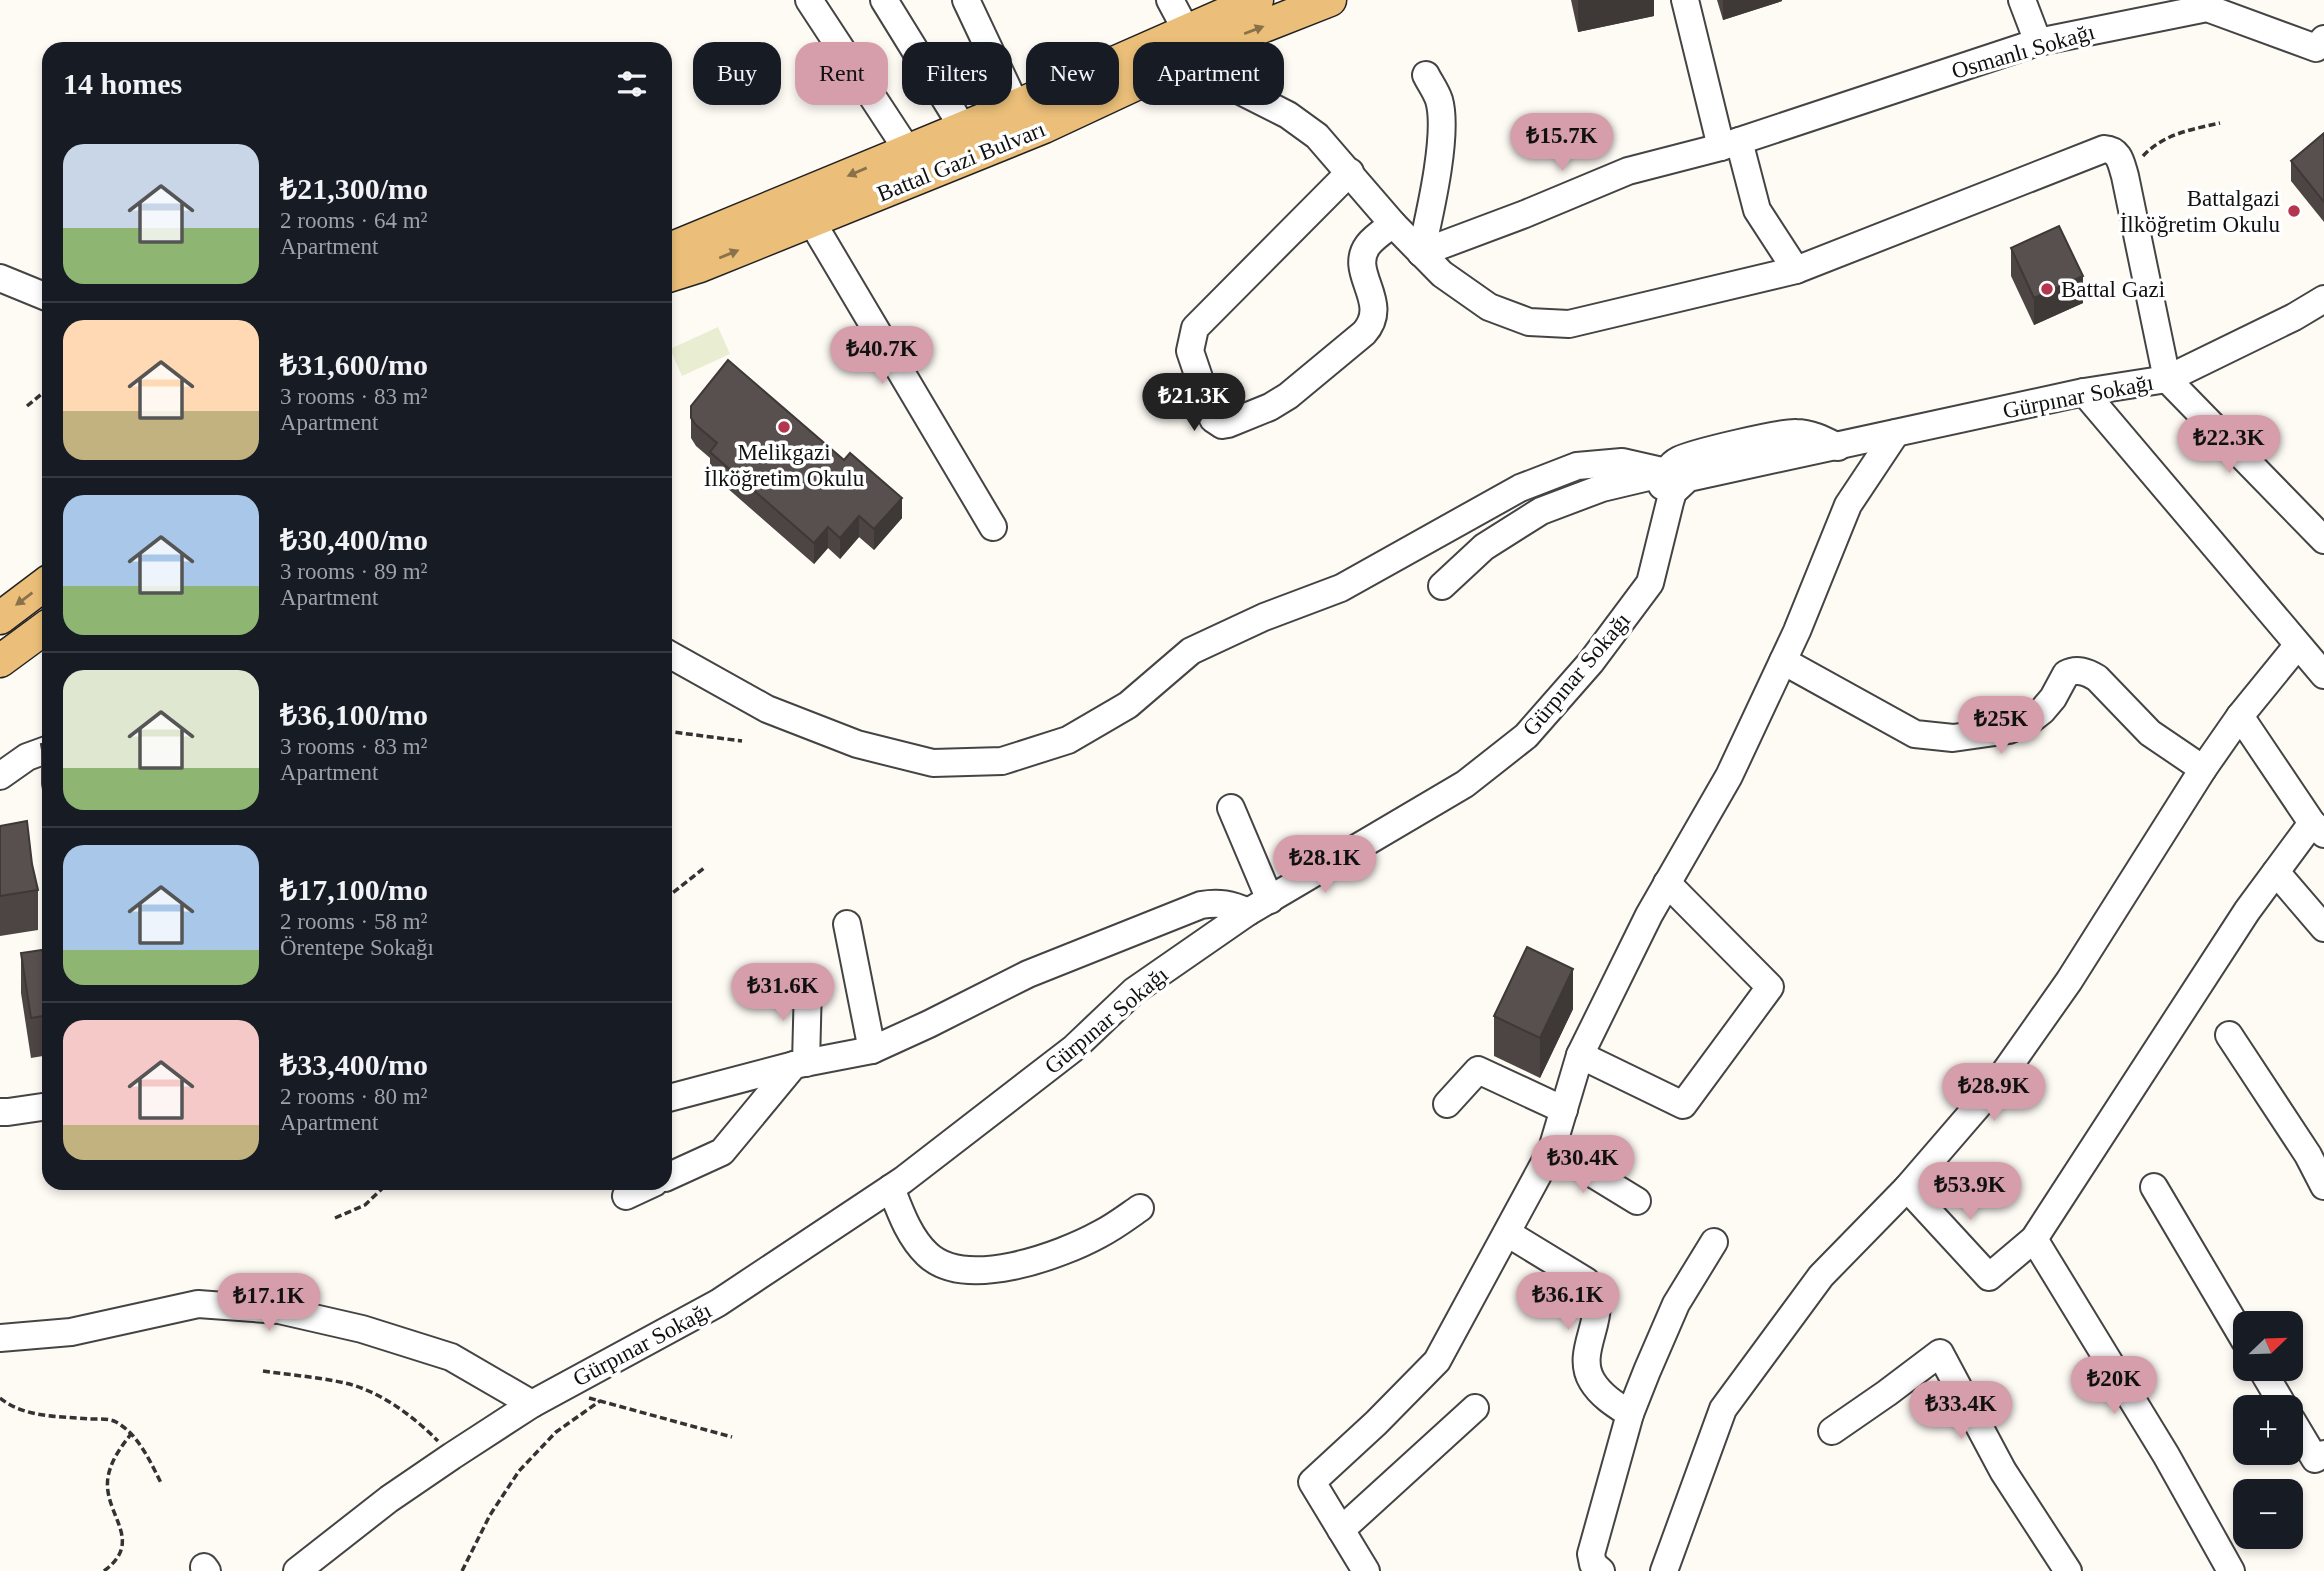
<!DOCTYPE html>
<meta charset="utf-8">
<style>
:root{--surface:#171b24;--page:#242831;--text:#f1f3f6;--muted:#9ea1a6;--line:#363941;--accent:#d69eaa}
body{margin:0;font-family:Georgia,serif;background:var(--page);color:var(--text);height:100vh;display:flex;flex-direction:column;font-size:26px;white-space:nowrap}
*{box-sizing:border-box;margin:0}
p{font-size:23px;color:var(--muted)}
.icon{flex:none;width:38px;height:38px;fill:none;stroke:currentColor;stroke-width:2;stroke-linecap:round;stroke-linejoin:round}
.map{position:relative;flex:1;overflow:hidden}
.side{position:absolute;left:42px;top:42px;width:630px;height:1148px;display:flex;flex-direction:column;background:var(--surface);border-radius:21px;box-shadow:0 4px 10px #0003}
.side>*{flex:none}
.hud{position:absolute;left:693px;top:42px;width:665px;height:63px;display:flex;gap:14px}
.needle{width:46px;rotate:67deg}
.buttons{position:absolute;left:2233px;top:1311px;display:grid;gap:14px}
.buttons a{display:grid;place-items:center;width:70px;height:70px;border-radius:14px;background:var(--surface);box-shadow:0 4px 10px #0003;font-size:35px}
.price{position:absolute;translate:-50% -60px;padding:0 16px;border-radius:24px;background:var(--accent);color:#111;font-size:23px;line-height:46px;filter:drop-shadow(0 2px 4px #0008)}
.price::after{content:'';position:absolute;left:50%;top:42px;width:21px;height:16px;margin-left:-10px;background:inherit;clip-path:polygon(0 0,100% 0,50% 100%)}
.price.selected{background:#222;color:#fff}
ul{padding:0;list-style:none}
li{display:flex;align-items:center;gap:21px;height:175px;padding:0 21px}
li+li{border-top:2px solid var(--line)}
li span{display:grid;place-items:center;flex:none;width:196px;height:140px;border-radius:21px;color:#555}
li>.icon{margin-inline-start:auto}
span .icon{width:84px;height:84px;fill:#fffc;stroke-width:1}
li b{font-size:30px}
h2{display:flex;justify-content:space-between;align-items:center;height:84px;padding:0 21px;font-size:30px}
.chip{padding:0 24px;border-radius:21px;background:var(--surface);box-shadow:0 4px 10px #0003;font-size:24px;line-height:63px}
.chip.selected{background:var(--accent);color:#111}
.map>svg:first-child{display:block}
.pitch{fill:#e9eed2}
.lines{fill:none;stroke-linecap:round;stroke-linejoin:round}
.minor-casing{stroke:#444;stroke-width:30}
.major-casing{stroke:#222;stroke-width:35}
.path{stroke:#333;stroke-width:3.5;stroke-dasharray:7 3.5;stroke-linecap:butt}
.minor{stroke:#fff;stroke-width:26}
.major{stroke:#ebbf79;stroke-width:32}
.wall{fill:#4c4543}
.shaded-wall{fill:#3e3837}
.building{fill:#58504e;stroke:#3e3837;stroke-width:2}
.oneway{fill:#89714a}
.poi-dot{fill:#b4364e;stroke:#fff;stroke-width:2.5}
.labels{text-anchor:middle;stroke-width:7;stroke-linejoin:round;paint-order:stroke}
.street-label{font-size:23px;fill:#111;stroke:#fff}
.poi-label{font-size:23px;fill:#111;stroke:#fff;text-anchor:end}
</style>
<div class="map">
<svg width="2324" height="1571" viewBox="0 0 2324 1571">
<rect width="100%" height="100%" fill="#fefbf5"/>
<!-- pitch -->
<path class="pitch" d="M718,327L730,354L682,376L670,349Z"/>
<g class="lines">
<!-- minor casing -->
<g class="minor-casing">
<g id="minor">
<path d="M809,0L908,151"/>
<path d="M884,0L963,128"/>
<path d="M966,0L1016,106"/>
<path d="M1170,0L1186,30"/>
<path d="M1685,0L1721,147"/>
<path d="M2022,0L2038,42"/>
<path d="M1183,62L1288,115L1317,136L1393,224L1442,274L1489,307L1529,322L1569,324L1796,270L2104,149C2120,150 2121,163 2125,176L2167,379L2324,540"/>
<path d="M1739,141L1757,210L1796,270"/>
<path d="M1350,172L1195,328L1190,351L1213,419L1222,425L1228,424L1270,407L1288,396L1364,333C1392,302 1347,273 1368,245C1374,237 1385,230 1393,224"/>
<path d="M812,222L993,527"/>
<path d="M1421,253L1525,214L1628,171L1721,147L2038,42L2207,8L2316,48L2324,39"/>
<path d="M1421,253C1429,217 1449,134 1439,100C1436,91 1430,83 1426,75"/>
<path d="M0,278L49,298"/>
<path d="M2084,392L2324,675"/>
<path d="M1662,486C1663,476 1669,465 1679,460C1692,453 1782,432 1796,433C1811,433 1824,440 1838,447"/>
<path d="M1442,586L1484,547L1541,511L1602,488L1661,474"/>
<path d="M665,652L767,709L857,744L933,763L1002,761L1068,740L1128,705L1191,651L1264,617L1341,588L1520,488L1577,466L1622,462L1666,472L1680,484"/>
<path d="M1783,661L1915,734L1953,738L2009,730L2028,722L2042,711L2053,698L2066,674C2077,668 2087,672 2097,678L2150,733L2203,769"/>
<path d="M2240,716L2312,823L2324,834"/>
<path d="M0,776L27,757L49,749"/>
<path d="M1231,808L1270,900"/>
<path d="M2276,872L2324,928"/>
<path d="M847,924L872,1050"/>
<path d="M2229,1035L2308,1155L2324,1186"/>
<path d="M1580,1055L1683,1105L1770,987L1667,883"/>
<path d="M806,1063L808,984"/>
<path d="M665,1099L794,1065L872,1050L929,1024L1028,974L1201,905C1219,902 1231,904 1248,912"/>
<path d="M1447,1104L1478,1070L1564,1110"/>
<path d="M0,1112H8L49,1106"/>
<path d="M1552,1149L1637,1201"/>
<path d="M665,1178L722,1152L794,1065"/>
<path d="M2154,1187L2245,1341"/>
<path d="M891,1188C900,1211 909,1237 927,1254C965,1291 1060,1256 1100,1234C1114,1227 1127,1217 1140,1208"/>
<path d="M1907,1188L1989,1277L2034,1239L2247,911L2312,823"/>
<path d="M626,1196L654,1183"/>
<path d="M1507,1233L1586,1281C1616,1310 1572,1348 1592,1381C1601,1396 1616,1405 1630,1414"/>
<path d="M2034,1239L2166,1455L2231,1571"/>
<path d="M0,1338L71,1332L198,1304L279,1310L362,1329L451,1357L532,1404"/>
<path d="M2261,1368L2284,1407"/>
<path d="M2291,1419L2315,1459L2324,1454"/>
<path d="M1832,1431L1887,1393L1940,1353L2003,1471L2068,1571"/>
<path d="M1341,1530L1475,1408"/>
<path d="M204,1567L207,1571"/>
<path d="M297,1571L389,1499L452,1456L532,1404L718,1303L903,1180L1074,1048L1134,991L1248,912L1465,784L1526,736L1591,662L1650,583L1670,502L1673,492L1688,478L2084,392L2167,379L2294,317L2324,299"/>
<path d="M1366,1571L1312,1482L1376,1423L1437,1361L1552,1149L1580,1055L1649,915L1729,776L1797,631L1848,505L1896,433"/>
<path d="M1601,1571L1593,1564L1591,1554L1630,1414L1647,1371L1676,1304L1714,1242"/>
<path d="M1664,1571L1723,1409L1821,1276L1907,1188L1995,1086L2069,981L2203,769L2240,716L2297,646"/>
</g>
</g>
<!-- major casing -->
<g class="major-casing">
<g id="major">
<path d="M665,251L1016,106L1257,0"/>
<path d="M665,277L700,266L1044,127L1241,35L1330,0"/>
<path d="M0,618L49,581"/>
<path d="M0,661L49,625"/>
</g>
</g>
<!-- path -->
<g class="path">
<path d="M2143,156C2163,134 2193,129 2220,123"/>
<path d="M27,406L49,388"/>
<path d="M665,731L742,741"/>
<path d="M665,899L704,868"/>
<path d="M335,1218L365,1205L388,1183"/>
<path d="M263,1371C290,1375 318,1377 345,1383C380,1391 413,1416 438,1441"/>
<path d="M0,1398C25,1418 58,1416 89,1419C97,1419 109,1418 116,1422C138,1434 150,1461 161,1483"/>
<path d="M589,1398L732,1437"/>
<path d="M104,1571C146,1540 102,1514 108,1477C111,1460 121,1447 131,1434"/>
<path d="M462,1571L490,1515L519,1471L556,1432L600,1401"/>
</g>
<!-- minor -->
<use href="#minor" class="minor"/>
<!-- major -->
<use href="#major" class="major"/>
</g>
<!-- wall -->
<g class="wall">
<path d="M1571,0H1654V16L1578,32Z"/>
<path d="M1717,0H1782V1L1723,20Z"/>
<path d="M2324,133V222L2291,181V161Z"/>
<path d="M2011,248L2083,303L2034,325L2011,276Z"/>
<path d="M691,406L902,518L874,550L859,537L840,559L828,548L814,564L710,473V458L696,446L691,438Z"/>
<path d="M49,743V831L41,784V744Z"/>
<path d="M0,826L32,864L38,890V930L0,936Z"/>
<path d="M49,949V1055L31,1058L21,993V953Z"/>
<path d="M1573,1009L1540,1078L1494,1056V1016Z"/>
</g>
<!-- shaded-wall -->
<g class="shaded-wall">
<path d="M1578,0H1654V16L1578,32Z"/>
<path d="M1723,0H1782V1L1723,20Z"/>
<path d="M2083,276V303L2034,325V298Z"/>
<path d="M902,498V518L874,550V529Z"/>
<path d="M859,516V537L840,559V538Z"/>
<path d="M828,527V548L814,564V543Z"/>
<path d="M1573,969V1009L1540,1078V1038Z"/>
</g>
<!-- building -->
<g class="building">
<path d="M2324,133V202L2291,161Z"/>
<path d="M2059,226L2083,276L2034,298L2011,248Z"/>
<path d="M728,360L844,460L850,453L902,498L874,529L859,516L840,538L828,527L814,543L710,452L717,443L696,425L691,418V406Z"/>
<path d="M49,743V791L41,744Z"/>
<path d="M27,821L32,864L38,890L0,896V826Z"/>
<path d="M1527,947L1573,969L1540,1038L1494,1016Z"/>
<path d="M49,949V1015L31,1018L21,953Z"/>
</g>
<!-- one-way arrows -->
<defs><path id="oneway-solid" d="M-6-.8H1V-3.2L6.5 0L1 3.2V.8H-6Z" transform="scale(1.75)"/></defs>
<g class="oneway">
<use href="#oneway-solid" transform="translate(1254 30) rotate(-21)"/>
<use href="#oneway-solid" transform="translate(857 172) rotate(157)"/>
<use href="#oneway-solid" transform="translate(729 254) rotate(-22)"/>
<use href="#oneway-solid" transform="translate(24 599) rotate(143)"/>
</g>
<!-- markers -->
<g class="poi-dot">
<circle cx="2294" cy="211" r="7"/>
<circle cx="2047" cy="289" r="7"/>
<circle cx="784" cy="427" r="7"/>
</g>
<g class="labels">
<!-- street labels -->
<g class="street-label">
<text transform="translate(2023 51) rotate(-16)" y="8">Osmanlı Sokağı</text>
<text transform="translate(961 161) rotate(-22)" y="8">Battal Gazi Bulvarı</text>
<text transform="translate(2078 396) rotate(-11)" y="8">Gürpınar Sokağı</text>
<text transform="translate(1576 674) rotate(-50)" y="8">Gürpınar Sokağı</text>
<text transform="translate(1106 1020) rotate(-40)" y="8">Gürpınar Sokağı</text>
<text transform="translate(642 1344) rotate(-28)" y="8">Gürpınar Sokağı</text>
</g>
<!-- poi labels -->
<g class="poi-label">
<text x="2280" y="206">Battalgazi<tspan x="2280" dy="26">İlköğretim Okulu</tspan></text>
<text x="2061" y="297" text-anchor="start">Battal Gazi</text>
<text x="784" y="460" text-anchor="middle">Melikgazi<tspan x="784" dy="26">İlköğretim Okulu</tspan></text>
</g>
</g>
</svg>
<div class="buttons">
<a><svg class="needle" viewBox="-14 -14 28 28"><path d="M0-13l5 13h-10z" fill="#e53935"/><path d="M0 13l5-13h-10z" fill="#9ea1a6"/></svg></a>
<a>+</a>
<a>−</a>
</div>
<b class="price" style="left:1562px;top:173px">₺15.7K</b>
<b class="price" style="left:882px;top:386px">₺40.7K</b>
<b class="price selected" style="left:1194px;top:433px">₺21.3K</b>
<b class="price" style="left:2229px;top:475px">₺22.3K</b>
<b class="price" style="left:2001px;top:756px">₺25K</b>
<b class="price" style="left:1325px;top:895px">₺28.1K</b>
<b class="price" style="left:783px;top:1023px">₺31.6K</b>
<b class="price" style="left:1994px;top:1123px">₺28.9K</b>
<b class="price" style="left:1583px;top:1195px">₺30.4K</b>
<b class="price" style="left:1970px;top:1222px">₺53.9K</b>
<b class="price" style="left:1568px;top:1332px">₺36.1K</b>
<b class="price" style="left:269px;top:1333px">₺17.1K</b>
<b class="price" style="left:2114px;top:1416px">₺20K</b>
<b class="price" style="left:1961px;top:1441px">₺33.4K</b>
<div class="hud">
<a class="chip">Buy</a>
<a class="chip selected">Rent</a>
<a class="chip">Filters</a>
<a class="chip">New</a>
<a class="chip">Apartment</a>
</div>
<section class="side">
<h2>14 homes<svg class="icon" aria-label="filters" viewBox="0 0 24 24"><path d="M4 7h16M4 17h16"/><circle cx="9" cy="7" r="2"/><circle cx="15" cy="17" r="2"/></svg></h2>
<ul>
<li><span style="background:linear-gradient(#c9d6e8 60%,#8fb573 0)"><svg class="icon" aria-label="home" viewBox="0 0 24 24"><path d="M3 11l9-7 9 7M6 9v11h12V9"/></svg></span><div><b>₺21,300/mo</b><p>2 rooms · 64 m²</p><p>Apartment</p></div></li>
<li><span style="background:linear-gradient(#ffd9b3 65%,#c2b280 0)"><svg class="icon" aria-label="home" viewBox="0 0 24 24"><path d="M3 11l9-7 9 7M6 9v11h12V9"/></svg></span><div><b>₺31,600/mo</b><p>3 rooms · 83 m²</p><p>Apartment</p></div></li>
<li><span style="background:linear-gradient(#a9c7e8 65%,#8fb573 0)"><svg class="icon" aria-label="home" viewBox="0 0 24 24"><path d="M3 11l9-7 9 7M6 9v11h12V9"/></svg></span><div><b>₺30,400/mo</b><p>3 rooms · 89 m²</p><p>Apartment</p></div></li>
<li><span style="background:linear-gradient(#dfe7d0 70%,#8fb573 0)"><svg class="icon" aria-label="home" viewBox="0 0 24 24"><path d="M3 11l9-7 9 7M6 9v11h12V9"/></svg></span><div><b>₺36,100/mo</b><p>3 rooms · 83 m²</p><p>Apartment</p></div></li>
<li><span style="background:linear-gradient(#a9c7e8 75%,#8fb573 0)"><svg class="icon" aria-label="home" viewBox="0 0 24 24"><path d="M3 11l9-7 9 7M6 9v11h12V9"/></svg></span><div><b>₺17,100/mo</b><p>2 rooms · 58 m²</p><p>Örentepe Sokağı</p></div></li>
<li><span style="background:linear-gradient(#f6c9c9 75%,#c2b280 0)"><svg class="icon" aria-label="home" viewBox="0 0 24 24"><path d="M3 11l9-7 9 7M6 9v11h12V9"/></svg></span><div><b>₺33,400/mo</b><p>2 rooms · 80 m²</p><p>Apartment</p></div></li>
</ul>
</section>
</div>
